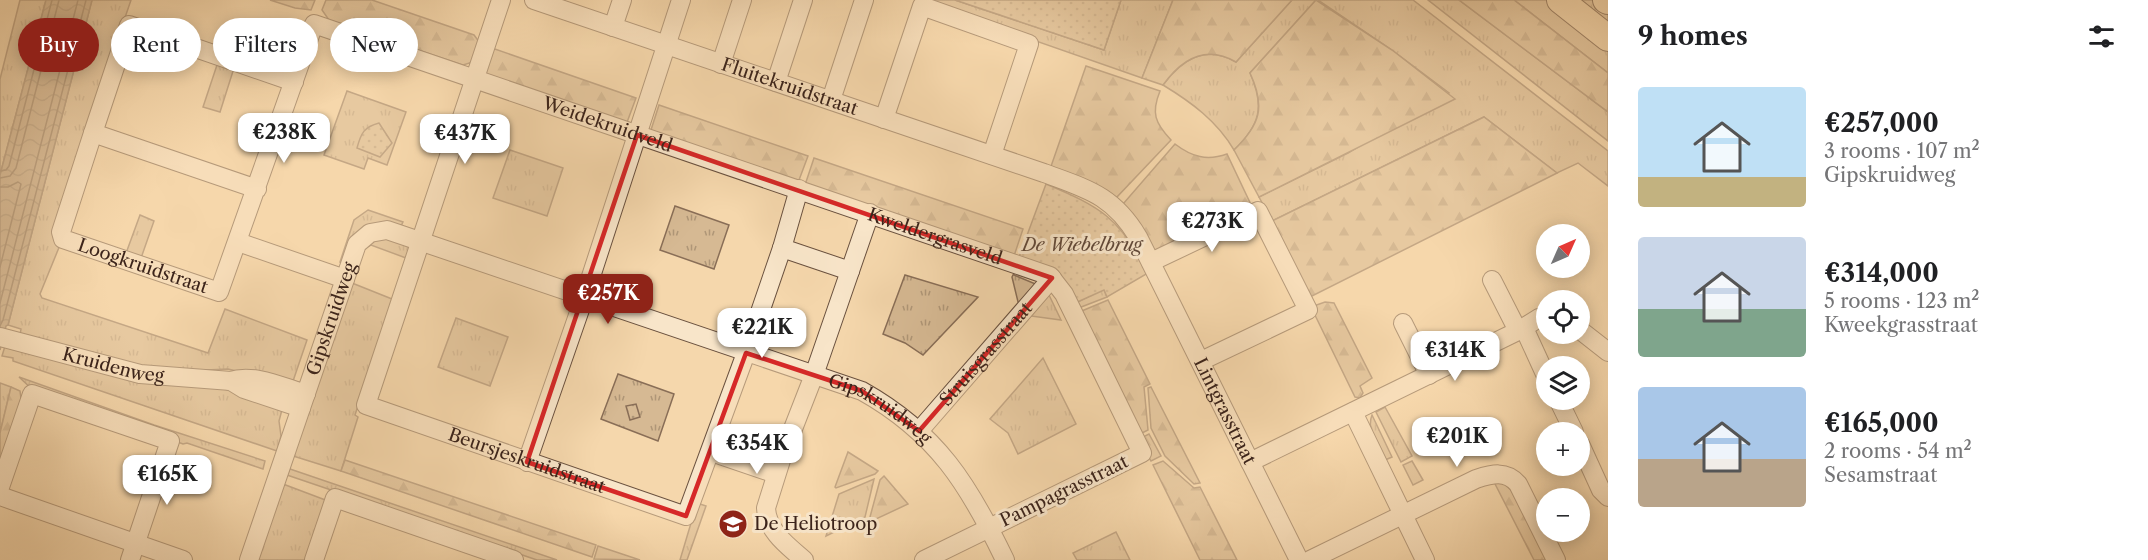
<!DOCTYPE html>
<meta charset="utf-8">
<style>
:root{--surface:#fff;--page:#f2f2f2;--text:#202124;--muted:#757577;--accent:#8f2418}
body{margin:0;font-family:"Libre Caslon Text",serif;background:var(--page);color:var(--text);height:100vh;display:flex;flex-direction:column;font-size:22px;white-space:nowrap}
*{box-sizing:border-box;margin:0}
p{font-size:20px;color:var(--muted)}
.icon{flex:none;width:33px;height:33px;fill:none;stroke:currentColor;stroke-width:2;stroke-linecap:round;stroke-linejoin:round}
.map{position:relative;flex:1;overflow:hidden}
.panel{display:flex;flex-direction:column;background:var(--surface);width:540px}
.panel>*{flex:none}
.banner{position:absolute;left:18px;top:18px;width:570px;height:54px;display:flex;gap:12px}
.needle{width:39px;rotate:45deg}
.tools{position:absolute;left:1536px;top:224px;display:grid;gap:12px}
.tools a{display:grid;place-items:center;width:54px;height:54px;border-radius:50%;background:var(--surface);box-shadow:0 3px 15px #0003;font-size:30px}
.price{position:absolute;translate:-50% -51px;padding:0 14px;border-radius:12px;background:#fff;color:#222;font-size:20px;line-height:39px;filter:drop-shadow(0 2px 3px #0008)}
.price::after{content:'';position:absolute;left:50%;top:36px;width:18px;height:14px;margin-left:-9px;background:inherit;clip-path:polygon(0 0,100% 0,50% 100%)}
.price.current{background:var(--accent);color:#fff}
ul{padding:0;list-style:none}
li{display:flex;align-items:center;gap:18px;height:150px;padding:0 30px}
li span{display:grid;place-items:center;flex:none;width:168px;height:120px;border-radius:6px;color:#555}
li>.icon{margin-inline-start:auto}
span .icon{width:72px;height:72px;fill:#fffc;stroke-width:1}
li b{font-size:26px}
h2{display:flex;justify-content:space-between;align-items:center;height:72px;padding:0 30px;font-size:26px}
.chip{padding:0 21px;border-radius:27px;background:var(--surface);box-shadow:0 3px 15px #0003;font-size:21px;line-height:54px}
.chip.current{background:var(--accent);color:#fff}
main{display:flex;flex:1;min-height:0}
.map>svg:first-child{display:block}
.grass{fill:url(#grass-tufts);stroke:#896e57;stroke-width:1.5}
.forest{fill:url(#forest-firs);stroke:#896e57;stroke-width:1.5}
.park{fill:url(#park-dots);stroke:#896e57;stroke-width:1.5}
.water{fill:url(#water-waves);stroke:#856b55;stroke-width:1.5}
.lines{fill:none;stroke-linecap:round;stroke-linejoin:round}
.shore{stroke:#795f4b;stroke-width:1.5}
.minor-casing{stroke:#6a513f;stroke-width:20}
.highway-casing{stroke:#3c241b;stroke-width:28}
.minor{stroke:#f8e5c9;stroke-width:18}
.highway{stroke:#f5d7ac;stroke-width:26}
.marked{fill:none;stroke:#d62828;stroke-width:4.5;stroke-linejoin:round}
.labels{text-anchor:middle;stroke-width:6;stroke-linejoin:round;paint-order:stroke}
.street-label{font-size:18px;fill:#3c241b;stroke:#f8e5c9}
.park-label{font-size:18px;font-style:italic;fill:#624939;stroke:#f8e5c9}
.poi-label{font-size:18px;fill:#3c241b;stroke:#f8e5c9;text-anchor:start}
</style>
<main>
<div class="map">
<svg width="1608" height="560" viewBox="0 0 1608 560">
<defs>
<pattern id="grass-tufts" width="24" height="20" patternUnits="userSpaceOnUse" patternTransform="scale(1.5)"><rect width="24" height="20" fill="#d6b993"/><path d="M3 7l-1-3M5 7V3M7 7l1-3M15 17l-1-3M17 17v-4M19 17l1-3" fill="none" stroke="#af9677"/></pattern>
<pattern id="forest-firs" width="22" height="20" patternUnits="userSpaceOnUse" patternTransform="scale(1.5)"><rect width="22" height="20" fill="#d6b993"/><path d="M5 1l3.5 6h-7zM16 11l3.5 6h-7z" fill="#af9677"/></pattern>
<pattern id="park-dots" width="8" height="8" patternUnits="userSpaceOnUse" patternTransform="scale(1.5)"><rect width="8" height="8" fill="#d6b993"/><path d="M2 2h.1M6 6h.1" fill="none" stroke="#af9677" stroke-width="1.8" stroke-linecap="round"/></pattern>
<pattern id="water-waves" width="16" height="10" patternUnits="userSpaceOnUse" patternTransform="scale(1.5)"><rect width="16" height="10" fill="#b69a7b"/><path d="M0 5q4-4 8 0t8 0" fill="none" stroke="#957d64"/></pattern>
</defs>
<rect width="100%" height="100%" fill="#f5d7ac"/>
<filter id="stains"><feTurbulence type="fractalNoise" baseFrequency=".00333" numOctaves="4"/><feColorMatrix values="0 0 0 0 .2 0 0 0 0 .09 0 0 0 0 .02 0 0 0 .5 -.17"/></filter>
<radialGradient id="worn" r=".72"><stop offset=".6" stop-color="#630" stop-opacity="0"/><stop offset="1" stop-color="#630" stop-opacity=".3"/></radialGradient>
<!-- grass -->
<g class="grass">
<path d="M20,0H46L0,175V79Z"/>
<path d="M92,0H131L93,111L60,245L40,294L42,298L208,353L225,309L307,340L292,384L228,369L183,371L136,366L20,335L21,329L8,325Z"/>
<path d="M919,0H955L1104,50L1121,0H1173L1142,78Z"/>
<path d="M1292,0H1316L1250,73C1265,107 1260,125 1234,150C1217,121 1191,102 1163,85C1182,60 1205,44 1236,62Z"/>
<path d="M1318,0H1413L1608,151V186L1578,163L1557,173L1484,117L1272,221L1259,197L1348,153L1449,93L1392,50Z"/>
<path d="M1428,0H1459L1608,112V141Z"/>
<path d="M1514,0H1551L1608,44V73Z"/>
<path d="M1575,0H1599L1608,7V25Z"/>
<path d="M218,62L234,68L220,112L203,107Z"/>
<path d="M347,91L406,112L387,165L368,158L364,169L324,155Z"/>
<path d="M510,150L563,168L547,216L493,198Z"/>
<path d="M675,206L729,225L714,269L660,250Z"/>
<path d="M368,210L403,222L400,228C361,216 357,230 344,264L340,262L354,220Z"/>
<path d="M140,215L154,221L140,261L125,256Z"/>
<path d="M380,236L404,241L410,249L406,258L371,245L365,248L352,283L392,299L355,415L358,417L341,471L290,455L363,245Z"/>
<path d="M1014,273V275L1038,285L1019,306L1012,277Z"/>
<path d="M905,275L978,297L923,355L905,343L883,334Z"/>
<path d="M1104,289L1107,297L1076,309L1073,304Z"/>
<path d="M1049,295L1061,320L1031,316Z"/>
<path d="M456,318L508,337L490,386L438,367Z"/>
<path d="M5,346L222,385L283,406L279,421L281,436L277,451L13,361V358L2,356Z"/>
<path d="M1043,358L1076,424L1018,454L1008,433L990,419Z"/>
<path d="M618,374L674,394L658,441L601,419Z"/>
<path d="M19,377L154,425L265,461L263,469L187,443L183,444L33,390Z"/>
<path d="M0,383L11,387L0,433Z"/>
<path d="M1385,407L1412,456L1401,462L1376,412Z"/>
<path d="M1372,415L1392,457L1385,460C1378,446 1366,430 1372,415Z"/>
<path d="M1412,461L1423,480L1413,485L1403,465Z"/>
<path d="M290,469L557,560H537L287,475Z"/>
<path d="M874,479L865,517L826,536L839,494Z"/>
<path d="M283,484L328,501L306,560H256Z"/>
<path d="M697,503L706,506L687,560H680Z"/>
<path d="M1116,532L1130,560H1077L1073,553Z"/>
<path d="M598,546L640,560L594,559Z"/>
</g>
<!-- forest -->
<g class="forest">
<path d="M270,0H315L311,10L295,8Z"/>
<path d="M326,0H372L474,35L480,43L473,62L463,65L329,20L322,10Z"/>
<path d="M1173,0H1292L1236,62C1205,44 1181,60 1163,85L1142,78Z"/>
<path d="M1316,0L1392,50L1455,99L1259,197L1234,150C1260,125 1266,107 1250,73Z"/>
<path d="M1459,0H1514L1608,73V112Z"/>
<path d="M489,47L636,98L626,125L484,77Z"/>
<path d="M1086,66L1160,91C1151,113 1155,123 1171,140L1115,199L1049,172Z"/>
<path d="M659,105L808,156L799,180L793,181L650,133Z"/>
<path d="M1484,117L1557,173L1310,297L1272,221Z"/>
<path d="M1175,144C1192,157 1207,161 1227,154L1253,209L1154,255L1123,204Z"/>
<path d="M814,158L1023,229L1014,256L807,187L806,182Z"/>
<path d="M1108,300L1150,384L1144,387L1148,430L1138,435L1077,313Z"/>
<path d="M1325,302L1334,303L1372,378L1360,386L1363,393L1360,398L1355,397L1311,307Z"/>
<path d="M11,387L20,391L21,399L0,472V433Z"/>
<path d="M1151,387L1200,483L1194,484L1165,456L1151,428L1148,388Z"/>
<path d="M1149,434L1161,456L1151,461L1139,439Z"/>
<path d="M848,452L878,471L875,474L836,488L835,487Z"/>
<path d="M345,460L596,545L592,557L341,471Z"/>
<path d="M1163,461L1194,488L1200,487L1237,560H1200L1153,465Z"/>
<path d="M884,476L908,504L874,520L870,517L880,480Z"/>
<path d="M1493,480L1501,481L1513,492L1548,560H1534Z"/>
</g>
<!-- park -->
<g class="park">
<path d="M955,0H1121L1104,50Z"/>
<path d="M379,123L392,143L380,157L357,148C361,133 364,127 379,123Z"/>
<path d="M1046,184C1101,207 1120,218 1148,273L1107,297L1104,290L1073,304L1019,257Z"/>
<path d="M636,404L640,417L630,420L626,406Z"/>
</g>
<!-- water -->
<path class="water" d="M46,0H92L8,325L6,326L0,350V175Z"/>
<g class="lines">
<!-- shore -->
<g class="shore">
<path d="M0,171L6,170L9,166L52,0"/>
<path d="M0,178L10,176L16,168L59,0"/>
<path d="M0,187H8L18,182L21,184L0,267"/>
<path d="M0,303L78,0"/>
<path d="M0,326L3,320L86,0"/>
</g>
<!-- minor casing -->
<g class="minor-casing">
<g id="minor">
<path id="s1" d="M501,0L366,405L686,516L746,353L782,248L799,189"/>
<path id="s2" d="M534,0L1044,173C1087,189 1113,195 1138,237L1299,560"/>
<path d="M613,27L622,0"/>
<path d="M721,64L742,0"/>
<path d="M776,82L803,0"/>
<path d="M831,100L864,0"/>
<path d="M884,119L922,6L1029,44L992,155"/>
<path d="M93,133L129,25L294,82"/>
<path id="s3" d="M257,189L93,133L61,232L63,239L219,292L314,24L1050,276L1064,294L1142,453L924,560"/>
<path d="M238,242L345,279"/>
<path d="M782,248L850,271"/>
<path d="M1151,262L1258,211L1308,310L1201,361"/>
<path d="M1492,280L1518,331"/>
<path d="M1403,323L1429,375"/>
<path d="M1524,328L1546,376"/>
<path d="M1580,330L1608,352"/>
<path id="s4" d="M0,337L140,374L231,381L244,389L301,408"/>
<path d="M230,381C254,373 282,387 306,394"/>
<path d="M1558,399L1574,432"/>
<path d="M1353,412L1425,560"/>
<path id="s5" d="M919,431L1052,278"/>
<path d="M1580,444L1601,490L1608,497"/>
<path d="M720,455L776,474"/>
<path d="M527,462L584,298L681,0"/>
<path d="M1250,462L1518,331L1539,318L1546,317"/>
<path d="M0,487L32,394L170,441L130,560"/>
<path d="M0,496L183,560"/>
<path id="s6" d="M249,560L357,244L370,233L387,230L862,391C937,433 969,485 1005,560"/>
<path d="M314,560L335,498L514,560"/>
<path d="M804,560C788,546 767,531 766,508L782,457L814,375L870,213"/>
<path d="M1310,560L1476,479C1492,474 1506,470 1518,484L1556,560"/>
</g>
</g>
<!-- highway casing -->
<g class="highway-casing">
<g id="highway">
<path d="M1560,0L1608,38"/>
<path d="M1606,0L1608,1"/>
</g>
</g>
<!-- minor -->
<use href="#minor" class="minor"/>
<!-- highway -->
<use href="#highway" class="highway"/>
</g>
<!-- marked area -->
<path d="M0 0H1608V560H0ZM637,135L1052,278L919,431L862,391L746,353L686,516L527,462Z" fill="#f5d7ac" fill-opacity=".55" fill-rule="evenodd"/>
<path class="marked" d="M637,135L1052,278L919,431L862,391L746,353L686,516L527,462Z"/>
<!-- icons -->
<defs>
<g id="school-disc" transform="scale(1.5)"><circle r="9.5" fill="#8f2418" stroke="#f8e5c9"/><path d="M0-5L7-2L0 1L-7-2ZM-4 1L0 2.5L4 1V4Q0 6-4 4Z" fill="#fff"/></g>
</defs>
<g fill-rule="evenodd">
<use href="#school-disc" x="733" y="524"/>
</g>
<g class="labels">
<!-- street labels -->
<g class="street-label">
<text dy="6" stroke="none"><textPath href="#s2" startOffset="270">Fluitekruidstraat</textPath></text>
<text dy="6" stroke="none"><textPath href="#s3" startOffset="1044">Weidekruidveld</textPath></text>
<text dy="6" stroke="none"><textPath href="#s3" startOffset="1390">Kweldergrasveld</textPath></text>
<text dy="6" stroke="none"><textPath href="#s3" startOffset="369">Loogkruidstraat</textPath></text>
<text dy="6" stroke="none"><textPath href="#s6" startOffset="255">Gipskruidweg</textPath></text>
<text dy="6" stroke="none"><textPath href="#s5" startOffset="102">Struisgrasstraat</textPath></text>
<text dy="6" stroke="none"><textPath href="#s4" startOffset="117">Kruidenweg</textPath></text>
<text dy="6" stroke="none"><textPath href="#s6" startOffset="894">Gipskruidweg</textPath></text>
<text dy="6" stroke="none"><textPath href="#s2" startOffset="850">Lintgrasstraat</textPath></text>
<text dy="6" stroke="none"><textPath href="#s1" startOffset="597">Beursjeskruidstraat</textPath></text>
<text transform="translate(1064 491) rotate(-26)" y="6">Pampagrasstraat</text>
</g>
<!-- park labels -->
<g class="park-label">
<text x="1082" y="251">De Wiebelbrug</text>
</g>
<!-- poi labels -->
<g class="poi-label">
<text x="754" y="530">De Heliotroop</text>
</g>
</g>
<rect width="100%" height="100%" filter="url(#stains)"/>
<rect width="100%" height="100%" fill="url(#worn)"/>
</svg>
<div class="tools">
<a><svg class="needle" viewBox="-14 -14 28 28"><path d="M0-13l5 13h-10z" fill="#e53935"/><path d="M0 13l5-13h-10z" fill="#757577"/></svg></a>
<a><svg class="icon" aria-label="locate" viewBox="0 0 24 24"><circle cx="12" cy="12" r="6"/><path d="M12 2v4M12 18v4M2 12h4M18 12h4"/></svg></a>
<a><svg class="icon" aria-label="layers" viewBox="0 0 24 24"><path d="M12 4l9 5-9 5-9-5zM3 14l9 5 9-5"/></svg></a>
<a>+</a>
<a>−</a>
</div>
<b class="price" style="left:284px;top:164px">€238K</b>
<b class="price" style="left:465px;top:165px">€437K</b>
<b class="price" style="left:1212px;top:253px">€273K</b>
<b class="price current" style="left:608px;top:325px">€257K</b>
<b class="price" style="left:762px;top:359px">€221K</b>
<b class="price" style="left:1455px;top:382px">€314K</b>
<b class="price" style="left:1457px;top:468px">€201K</b>
<b class="price" style="left:757px;top:475px">€354K</b>
<b class="price" style="left:167px;top:506px">€165K</b>
<div class="banner">
<a class="chip current">Buy</a>
<a class="chip">Rent</a>
<a class="chip">Filters</a>
<a class="chip">New</a>
</div>
</div>
<section class="panel">
<h2>9 homes<svg class="icon" aria-label="filters" viewBox="0 0 24 24"><path d="M4 7h16M4 17h16"/><circle cx="9" cy="7" r="2"/><circle cx="15" cy="17" r="2"/></svg></h2>
<ul>
<li><span style="background:linear-gradient(#bfe0f5 75%,#c2b280 0)"><svg class="icon" aria-label="home" viewBox="0 0 24 24"><path d="M3 11l9-7 9 7M6 9v11h12V9"/></svg></span><div><b>€257,000</b><p>3 rooms · 107 m²</p><p>Gipskruidweg</p></div></li>
<li><span style="background:linear-gradient(#c9d6e8 60%,#7fa58c 0)"><svg class="icon" aria-label="home" viewBox="0 0 24 24"><path d="M3 11l9-7 9 7M6 9v11h12V9"/></svg></span><div><b>€314,000</b><p>5 rooms · 123 m²</p><p>Kweekgrasstraat</p></div></li>
<li><span style="background:linear-gradient(#a9c7e8 60%,#b9a48a 0)"><svg class="icon" aria-label="home" viewBox="0 0 24 24"><path d="M3 11l9-7 9 7M6 9v11h12V9"/></svg></span><div><b>€165,000</b><p>2 rooms · 54 m²</p><p>Sesamstraat</p></div></li>
</ul>
</section>
</main>
